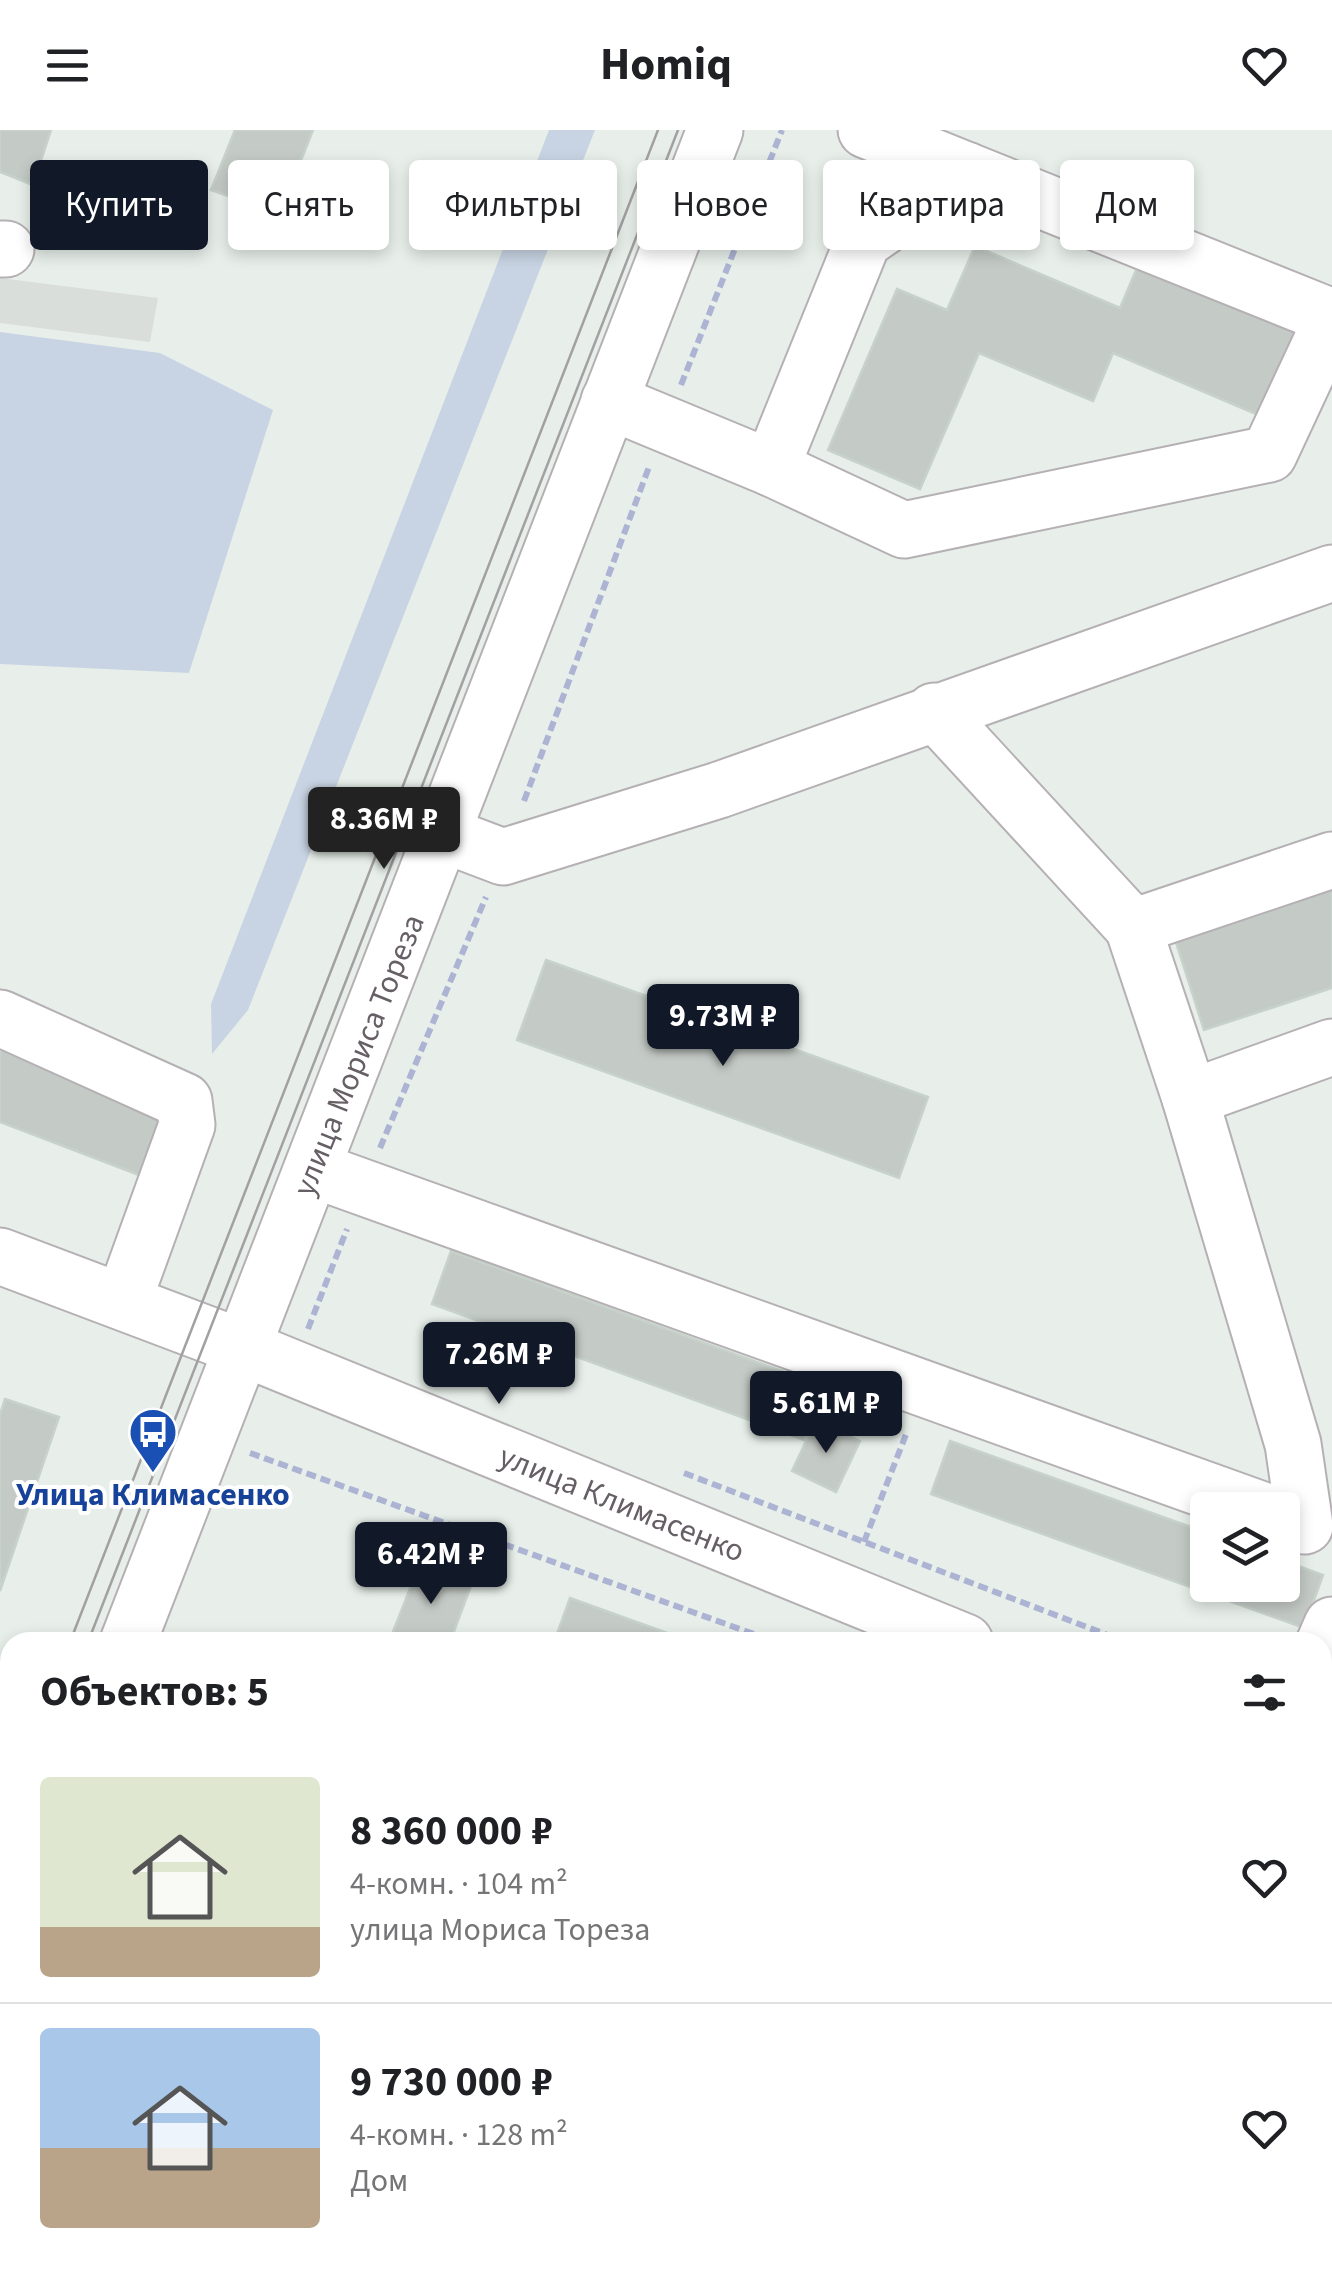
<!DOCTYPE html>
<html lang="ru">
<meta charset="utf-8">
<style>
:root{--surface:#fff;--page:#f6f6f6;--text:#202124;--muted:#757577;--line:#e0e0e0;--accent:#111827}
body{margin:0;font-family:"Source Sans 3",sans-serif;background:var(--page);color:var(--text);height:100vh;display:flex;flex-direction:column;font-size:38px;white-space:nowrap}
*{box-sizing:border-box;margin:0}
p{font-size:32px;color:var(--muted)}
.icon{flex:none;width:55px;height:55px;fill:none;stroke:currentColor;stroke-width:2;stroke-linecap:round;stroke-linejoin:round}
.map{position:relative;flex:1;overflow:hidden}
.drawer{position:absolute;left:0px;top:1502px;width:1332px;height:642px;display:flex;flex-direction:column;background:var(--surface);border-radius:30px 30px 0 0;box-shadow:0 5px 15px #0003}
.drawer>*{flex:none}
.banner{position:absolute;left:30px;top:30px;width:1272px;height:90px;display:flex;gap:20px}
.controls{position:absolute;left:1190px;top:1362px;display:grid;gap:20px}
.controls a{display:grid;place-items:center;width:110px;height:110px;border-radius:10px;background:var(--surface);box-shadow:0 5px 15px #0003;font-size:50px}
.price{position:absolute;translate:-50% -85px;padding:0 22px;border-radius:10px;background:var(--accent);color:#fff;font-size:32px;line-height:65px;filter:drop-shadow(0 2px 5px #0008)}
.price::after{content:'';position:absolute;left:50%;top:60px;width:30px;height:22px;margin-left:-15px;background:inherit;clip-path:polygon(0 0,100% 0,50% 100%)}
.price.selected{background:#222;color:#fff}
ul{padding:0;list-style:none}
li{display:flex;align-items:center;gap:30px;height:250px;padding:0 40px}
li+li{border-top:2px solid var(--line)}
li span{display:grid;place-items:center;flex:none;width:280px;height:200px;border-radius:10px;color:#555}
li>.icon{margin-inline-start:auto}
span .icon{width:120px;height:120px;fill:#fffc;stroke-width:1}
li b{font-size:42px}
h2{display:flex;justify-content:space-between;align-items:center;height:120px;padding:0 40px;font-size:42px}
.pill{padding:0 35px;border-radius:10px;background:var(--surface);box-shadow:0 5px 15px #0003;font-size:35px;line-height:90px}
.pill.selected{background:var(--accent);color:#fff}
header{display:flex;justify-content:space-between;align-items:center;height:130px;padding:0 40px;background:var(--surface);font-size:45px;font-weight:700}
.map>svg:first-child{display:block}
.industrial{fill:#d9deda}
.green{fill:#c8d4e3}
.building{fill:#c4cac6;stroke:#c7d3ca;stroke-width:2.5}
.lines{fill:none;stroke-linecap:round;stroke-linejoin:round}
.minor-casing{stroke:#b5b0b4;stroke-width:59}
.path{stroke:#acb3d3;stroke-width:6;stroke-dasharray:10 5;stroke-linecap:butt}
.minor{stroke:#fff;stroke-width:55}
.tram{stroke:#a3a0a2;stroke-width:2.5}
.labels{text-anchor:middle;stroke-width:8;stroke-linejoin:round;paint-order:stroke}
.street-label{font-size:32px;fill:#665f65;stroke:#fff}
.transit-label{font-size:32px;font-weight:bold;fill:#164399;stroke:#fff}
</style>
<header><svg class="icon" aria-label="menu" viewBox="0 0 24 24"><path d="M4 6h16M4 12h16M4 18h16"/></svg>Homiq<svg class="icon" aria-label="heart" viewBox="0 0 24 24"><path d="M12 20l-8-8c-3-5 5-10 8-4 3-6 11-1 8 4z"/></svg></header>
<div class="map">
<svg width="1332" height="2144" viewBox="0 0 1332 2144">
<rect width="100%" height="100%" fill="#e8efea"/>
<!-- industrial -->
<path class="industrial" d="M0,148L158,168L150,212L0,193Z"/>
<!-- green -->
<g class="green">
<path d="M549,0H595L248,880L212,924L211,874Z"/>
<path d="M0,202L160,223L273,280L189,543L0,534Z"/>
</g>
<!-- building -->
<g class="building">
<path d="M0,0H51L33,55L0,42Z"/>
<path d="M235,0H313L280,84L211,60Z"/>
<path d="M975,116L1120,178L1145,119L1320,194L1277,293L1113,223L1093,271L979,223L920,359L828,320L897,159L947,180Z"/>
<path d="M1332,758V858L1204,900L1175,809Z"/>
<path d="M546,830L928,967L899,1048L517,910Z"/>
<path d="M0,918L170,982L147,1048L0,992Z"/>
<path d="M451,1121L823,1256L804,1310L432,1174Z"/>
<path d="M5,1269L59,1287L0,1461V1285Z"/>
<path d="M816,1290L860,1311L836,1362L792,1341Z"/>
<path d="M950,1311L1208,1403V1455H1282V1430L1323,1445L1304,1498L931,1364Z"/>
<path d="M420,1433L472,1453L450,1512H389Z"/>
<path d="M570,1468L692,1512H554Z"/>
<path d="M1322,1761L1332,1765V1826L1322,1822Z"/>
<path d="M158,2135H323L320,2144H154Z"/>
</g>
<g class="lines">
<!-- minor casing -->
<g class="minor-casing">
<g id="minor">
<path d="M866,0L1332,187"/>
<path d="M0,119H6"/>
<path d="M609,271L771,338L863,111L966,40"/>
<path d="M771,338L904,400L1269,324L1332,189"/>
<path d="M934,581L1133,797L1332,730"/>
<path d="M445,705L503,727L719,660L1332,443"/>
<path d="M1133,797L1190,968"/>
<path d="M0,888L184,971L187,995L123,1172"/>
<path d="M312,1039L1262,1380"/>
<path d="M0,1126L241,1217L965,1512"/>
<path d="M1305,1396L1293,1314L1190,968L1332,917"/>
<path d="M128,1512L715,0"/>
<path d="M1322,1518L1332,1495"/>
<path d="M1322,1657L1332,1661"/>
<path d="M0,1776L10,1780"/>
<path d="M0,1844L10,1818"/>
</g>
</g>
<!-- path -->
<g class="path">
<path d="M681,255L782,0"/>
<path d="M524,671L649,337"/>
<path d="M380,1018L486,767"/>
<path d="M308,1199L347,1099"/>
<path d="M250,1323L776,1512"/>
<path d="M684,1343L1126,1512"/>
<path d="M864,1412L907,1302"/>
<path d="M1322,1588L1332,1591"/>
<path d="M1322,1710L1332,1714"/>
</g>
<!-- minor -->
<use href="#minor" class="minor"/>
<!-- tram -->
<g class="tram">
<path d="M70,1512L658,0"/>
<path d="M88,1512L678,0"/>
<path d="M0,1694L10,1668"/>
<path d="M0,1739L10,1714"/>
</g>
</g>
<!-- icons -->
<defs>
<g id="bus-pin" transform="scale(2.5)"><path d="M0 17L-7.5 6A9.5 9.5 0 1 1 7.5 6Z" fill="#1a4fb4" stroke="#fff"/><path d="M-5-6H5V4H4V6H2V4H-2V6H-4V4H-5ZM-3.5-4V0h7V-4ZM-3.5 1.2v1.5H-2V1.2ZM2 1.2v1.5H3.5V1.2Z" fill="#fff"/></g>
</defs>
<g fill-rule="evenodd">
<use href="#bus-pin" x="153" y="1302"/>
</g>
<g class="labels">
<!-- street labels -->
<g class="street-label">
<text transform="translate(358 925) rotate(-68)" y="11">улица Мориса Тореза</text>
<text transform="translate(622 1373) rotate(22)" y="11">улица Климасенко</text>
</g>
<!-- transit labels -->
<g class="transit-label">
<text x="153" y="1375">Улица Климасенко</text>
</g>
</g>
</svg>
<div class="controls">
<a><svg class="icon" aria-label="layers" viewBox="0 0 24 24"><path d="M12 4l9 5-9 5-9-5zM3 14l9 5 9-5"/></svg></a>
</div>
<b class="price selected" style="left:384px;top:742px">8.36M ₽</b>
<b class="price" style="left:723px;top:939px">9.73M ₽</b>
<b class="price" style="left:499px;top:1277px">7.26M ₽</b>
<b class="price" style="left:826px;top:1326px">5.61M ₽</b>
<b class="price" style="left:431px;top:1477px">6.42M ₽</b>
<div class="banner">
<a class="pill selected">Купить</a>
<a class="pill">Снять</a>
<a class="pill">Фильтры</a>
<a class="pill">Новое</a>
<a class="pill">Квартира</a>
<a class="pill">Дом</a>
</div>
<section class="drawer">
<h2>Объектов: 5<svg class="icon" aria-label="filters" viewBox="0 0 24 24"><path d="M4 7h16M4 17h16"/><circle cx="9" cy="7" r="2"/><circle cx="15" cy="17" r="2"/></svg></h2>
<ul>
<li><span style="background:linear-gradient(#dfe7d0 75%,#b9a48a 0)"><svg class="icon" aria-label="home" viewBox="0 0 24 24"><path d="M3 11l9-7 9 7M6 9v11h12V9"/></svg></span><div><b>8 360 000 ₽</b><p>4-комн. · 104 m²</p><p>улица Мориса Тореза</p></div><svg class="icon" aria-label="heart" viewBox="0 0 24 24"><path d="M12 20l-8-8c-3-5 5-10 8-4 3-6 11-1 8 4z"/></svg></li>
<li><span style="background:linear-gradient(#a9c7e8 60%,#b9a48a 0)"><svg class="icon" aria-label="home" viewBox="0 0 24 24"><path d="M3 11l9-7 9 7M6 9v11h12V9"/></svg></span><div><b>9 730 000 ₽</b><p>4-комн. · 128 m²</p><p>Дом</p></div><svg class="icon" aria-label="heart" viewBox="0 0 24 24"><path d="M12 20l-8-8c-3-5 5-10 8-4 3-6 11-1 8 4z"/></svg></li>
</ul>
</section>
</div>
